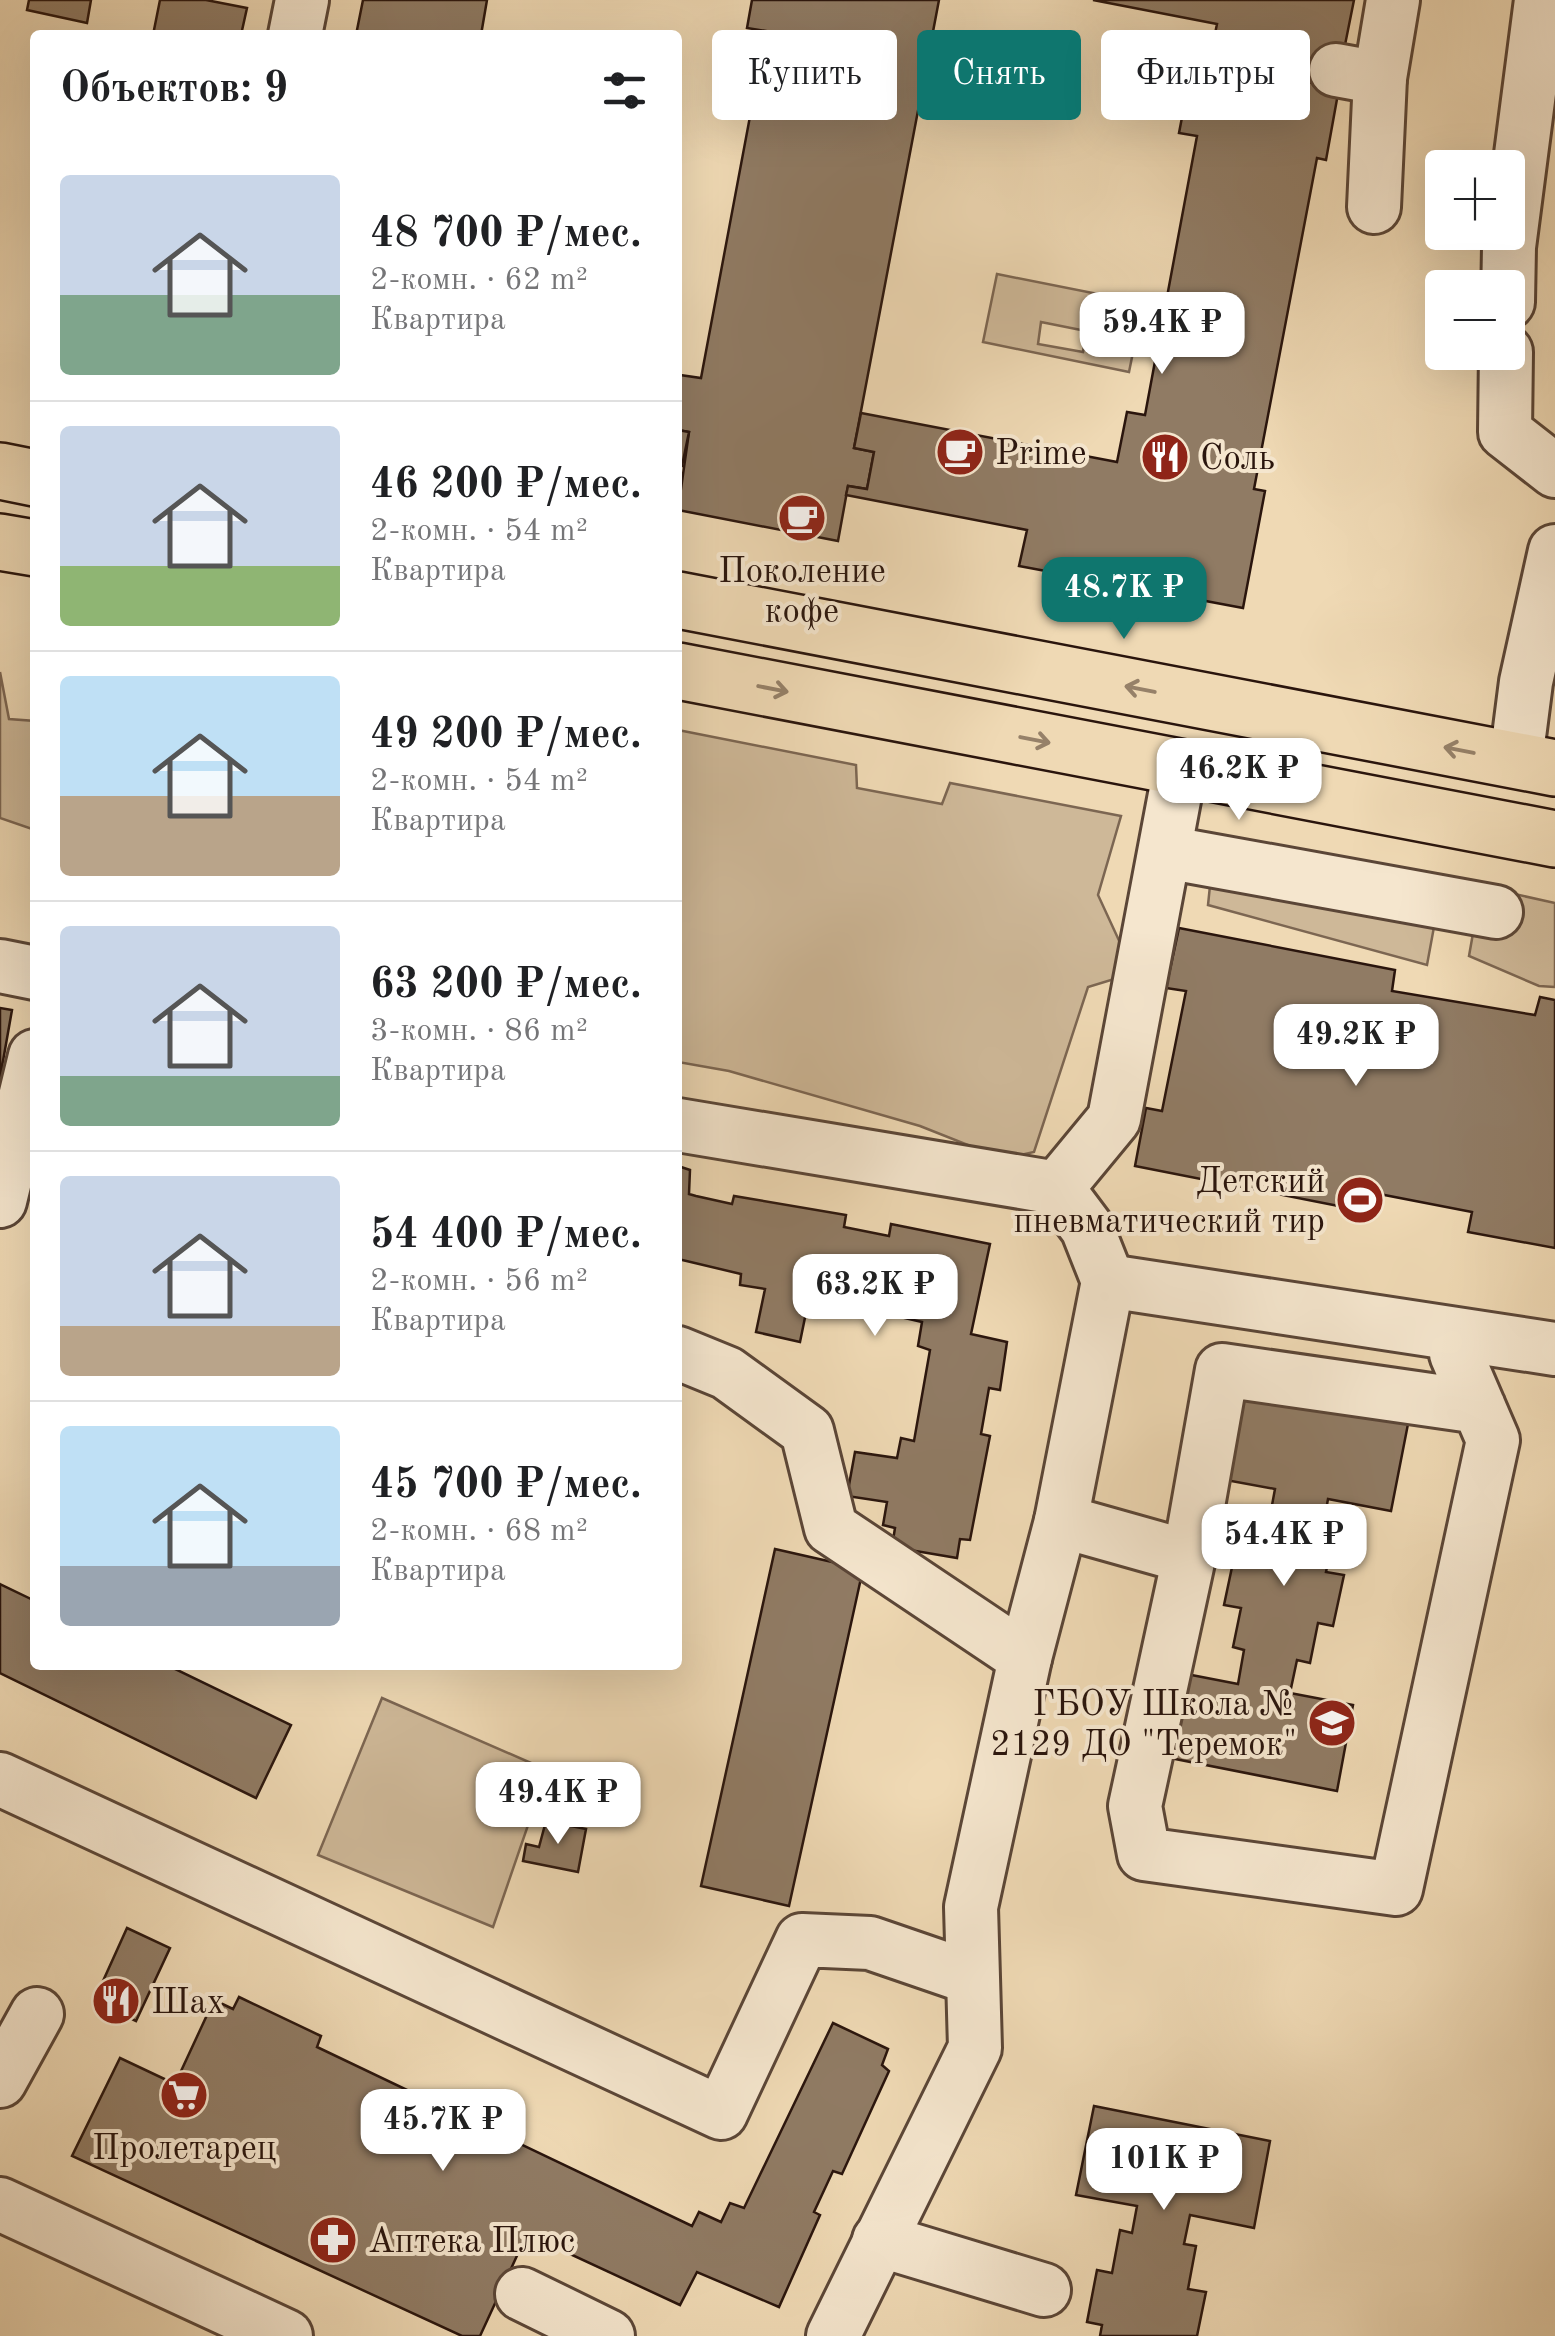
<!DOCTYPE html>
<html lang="ru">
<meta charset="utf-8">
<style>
:root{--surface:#fff;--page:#f6f6f6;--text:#202124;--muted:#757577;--line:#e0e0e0;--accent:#0f766e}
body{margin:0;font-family:"Old Standard TT",serif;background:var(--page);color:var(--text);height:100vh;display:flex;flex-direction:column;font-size:38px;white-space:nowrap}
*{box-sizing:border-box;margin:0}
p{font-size:32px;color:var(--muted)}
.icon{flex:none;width:55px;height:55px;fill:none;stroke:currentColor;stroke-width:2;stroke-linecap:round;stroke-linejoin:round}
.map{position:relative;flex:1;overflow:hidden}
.panel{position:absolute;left:30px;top:30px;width:652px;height:1640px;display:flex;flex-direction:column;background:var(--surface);border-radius:10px;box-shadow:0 10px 40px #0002}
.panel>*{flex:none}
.banner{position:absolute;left:712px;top:30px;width:692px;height:90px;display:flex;gap:20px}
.buttons{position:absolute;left:1425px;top:150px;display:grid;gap:20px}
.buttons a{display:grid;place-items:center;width:100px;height:100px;border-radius:10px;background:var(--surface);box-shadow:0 10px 40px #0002;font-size:50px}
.price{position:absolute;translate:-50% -85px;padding:0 22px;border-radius:20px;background:#fff;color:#222;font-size:32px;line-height:65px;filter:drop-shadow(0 2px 5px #0008)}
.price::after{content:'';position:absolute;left:50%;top:60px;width:30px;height:22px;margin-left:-15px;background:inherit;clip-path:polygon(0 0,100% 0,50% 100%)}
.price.on{background:var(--accent);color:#fff}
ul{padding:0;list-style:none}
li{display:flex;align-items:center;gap:30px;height:250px;padding:0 30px}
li+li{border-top:2px solid var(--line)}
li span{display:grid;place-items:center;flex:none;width:280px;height:200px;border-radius:10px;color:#555}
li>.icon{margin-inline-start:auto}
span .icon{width:120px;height:120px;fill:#fffc;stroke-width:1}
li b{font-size:42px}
h2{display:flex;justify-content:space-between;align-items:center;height:120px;padding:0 30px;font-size:42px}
.chip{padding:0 35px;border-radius:10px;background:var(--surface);box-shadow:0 10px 40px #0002;font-size:35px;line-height:90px}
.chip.on{background:var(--accent);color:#fff}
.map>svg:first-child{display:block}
.green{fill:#ceb898;stroke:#7c6652;stroke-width:2.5;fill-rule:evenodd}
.building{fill:#907b64;stroke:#2a150d;stroke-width:2.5}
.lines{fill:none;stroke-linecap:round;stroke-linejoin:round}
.minor-casing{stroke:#5b4637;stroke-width:58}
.major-casing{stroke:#2a150d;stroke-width:60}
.minor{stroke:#f5e6ce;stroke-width:52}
.major{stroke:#efd9b4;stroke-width:55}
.oneway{stroke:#968169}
.labels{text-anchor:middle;stroke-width:8;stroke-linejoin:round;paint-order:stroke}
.poi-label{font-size:35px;fill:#2a150d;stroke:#f5e6ce;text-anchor:start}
</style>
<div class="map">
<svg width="1555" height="2336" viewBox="0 0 1555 2336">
<rect width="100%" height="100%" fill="#efd9b4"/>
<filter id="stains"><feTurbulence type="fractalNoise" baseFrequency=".002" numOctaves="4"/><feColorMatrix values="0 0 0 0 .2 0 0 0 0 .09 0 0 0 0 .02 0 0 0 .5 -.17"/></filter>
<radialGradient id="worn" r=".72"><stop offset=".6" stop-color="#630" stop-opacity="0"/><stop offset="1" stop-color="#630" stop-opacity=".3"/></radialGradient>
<!-- green -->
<g class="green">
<path d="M997,274L1143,303L1129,372L983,342ZM1041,322L1086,331L1083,352L1038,344Z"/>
<path d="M0,672L9,719L35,721V830L0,818Z"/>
<path d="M678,730L856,765L857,788L942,804L950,783L1121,816L1098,895L1134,973L1088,987L1034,1152L1003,1159L920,1126L729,1071L678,1062Z"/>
<path d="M1211,876L1436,916L1427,965L1208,905Z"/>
<path d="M1510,893L1555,903V987L1539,986L1469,956L1475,922Z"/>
<path d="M382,1698L547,1770L493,1927L318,1855Z"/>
</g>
<!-- building -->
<g class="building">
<path d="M29,0H91L87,23L27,10Z"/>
<path d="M160,0H206L247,8L241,35H153Z"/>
<path d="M363,0H487L481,35H356Z"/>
<path d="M752,0H939L854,448L874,452L867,489L848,486L838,541L678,510L689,432L678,430L680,375L701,378L766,31L747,28Z"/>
<path d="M1093,0H1354L1345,45L1336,44L1327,86L1209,63L1217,24Z"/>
<path d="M1193,60L1339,88L1326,160L1317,158L1254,489L1265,491L1243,608L1019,566L1027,530L846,495L848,486L867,489L874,452L854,448L861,413L1117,462L1127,412L1145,415L1197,136L1179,133Z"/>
<path d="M678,430L689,432L682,466H678Z"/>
<path d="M1179,928L1395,970L1392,991L1535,1015L1540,997L1555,1000V1248L1468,1232L1472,1212L1374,1193L1369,1212L1135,1166L1146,1108L1162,1111L1186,991L1166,988Z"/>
<path d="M0,1008L12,1010L0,1078Z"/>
<path d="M678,1166L690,1170L689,1194L696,1196L732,1204L734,1196L846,1215L844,1227L889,1236L891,1224L990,1244L971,1334L1007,1342L1000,1390L989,1388L981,1434L990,1436L970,1540L960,1539L957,1558L892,1547L895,1528L883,1525L887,1502L847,1496L855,1452L897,1458L901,1438L914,1441L930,1350L918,1346L922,1322L896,1316V1302L832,1291L827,1301L809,1298L800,1342L756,1332L765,1289L740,1285L741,1274L678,1259Z"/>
<path d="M1231,1389L1408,1424L1391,1511L1328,1499L1323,1527L1335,1529L1326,1572L1344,1575L1333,1626L1318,1623L1310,1663L1297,1660L1290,1693L1353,1705L1337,1791L1160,1756L1176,1672L1238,1684L1244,1650L1233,1647L1241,1608L1224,1605L1235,1553L1250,1556L1258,1513L1270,1516L1275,1489L1215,1478Z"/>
<path d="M775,1549L863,1569L789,1906L701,1886Z"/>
<path d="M0,1584L35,1601V1665H167L291,1725L256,1798L0,1673Z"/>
<path d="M546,1821L586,1829L578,1872L523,1861L526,1844L539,1847Z"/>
<path d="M127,1928L170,1948L136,2021L94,2001Z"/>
<path d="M239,1997L321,2036L317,2047L692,2226L699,2212L721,2222L730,2203L744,2208L833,2023L888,2049L882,2065L889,2071L842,2174L833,2171L814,2212L820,2215L779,2307L697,2272L680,2305L527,2234L480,2336H462L72,2156L120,2058L175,2084L214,2000L233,2009Z"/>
<path d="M1094,2106L1270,2141L1254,2228L1190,2215L1184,2244L1196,2246L1188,2289L1206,2292L1197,2336H1100L1102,2325L1087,2322L1097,2270L1112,2273L1120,2230L1132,2233L1137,2206L1076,2195Z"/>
</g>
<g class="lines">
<!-- minor casing -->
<g class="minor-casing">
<g id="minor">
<path d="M295,35L302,0"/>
<path d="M1336,70L1380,78"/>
<path d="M1374,207L1380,78L1393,0"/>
<path d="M1508,302L1509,247L1541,0"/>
<path d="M1506,352L1505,432L1555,471"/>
<path d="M1516,760L1526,682L1555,551"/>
<path d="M1165,852L1496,912"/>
<path d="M0,966L35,973"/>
<path d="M678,1125L1057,1188L1087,1228L1108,1281L1061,1521L1025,1658L971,1907L975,2048L833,2336"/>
<path d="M1057,1188L1114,1119L1180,768"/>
<path d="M0,1201L35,1056"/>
<path d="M1108,1281L1555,1349"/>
<path d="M678,1353L727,1373L807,1431L831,1528L1025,1658"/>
<path d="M1456,1354L1493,1440L1396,1889L1144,1854L1135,1806L1189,1557L1222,1370L1479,1407"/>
<path d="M1061,1521L1189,1557"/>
<path d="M0,1779L721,2113L802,1940L870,1943L972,1978"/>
<path d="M0,2081L37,2014"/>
<path d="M0,2204L286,2336"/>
<path d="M879,2240L1044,2290"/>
<path d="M522,2294L608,2336"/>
</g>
</g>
<!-- major casing -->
<g class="major-casing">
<g id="major">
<path d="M0,471L35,478"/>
<path d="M0,542L35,548"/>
<path d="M678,600L1555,768"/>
<path d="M678,671L1555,839"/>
</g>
</g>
<!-- minor -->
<use href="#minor" class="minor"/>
<!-- major -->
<use href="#major" class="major"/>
</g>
<!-- one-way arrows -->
<defs><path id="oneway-shaft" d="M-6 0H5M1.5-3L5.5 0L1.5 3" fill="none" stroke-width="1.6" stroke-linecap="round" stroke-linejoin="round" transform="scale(2.5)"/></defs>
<g class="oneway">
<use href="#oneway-shaft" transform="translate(773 689) rotate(11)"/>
<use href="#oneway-shaft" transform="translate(1140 689) rotate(-169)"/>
<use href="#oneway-shaft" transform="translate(1035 740) rotate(11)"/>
<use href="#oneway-shaft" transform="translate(1459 750) rotate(-169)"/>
</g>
<!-- icons -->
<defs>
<g id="cafe-disc" transform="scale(2.5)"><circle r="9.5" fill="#8f2418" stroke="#f5e6ce"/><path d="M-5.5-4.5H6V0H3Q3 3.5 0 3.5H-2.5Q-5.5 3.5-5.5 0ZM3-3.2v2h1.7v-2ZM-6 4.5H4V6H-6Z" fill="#fff"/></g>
<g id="restaurant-disc" transform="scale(2.5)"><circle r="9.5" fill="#8f2418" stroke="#f5e6ce"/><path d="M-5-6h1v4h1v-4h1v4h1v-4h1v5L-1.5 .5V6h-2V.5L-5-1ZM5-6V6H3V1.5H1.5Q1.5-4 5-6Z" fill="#fff"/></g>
<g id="stadium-disc" transform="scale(2.5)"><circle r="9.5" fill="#8f2418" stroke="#f5e6ce"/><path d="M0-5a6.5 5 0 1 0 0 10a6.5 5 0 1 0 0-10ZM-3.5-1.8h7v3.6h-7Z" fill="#fff"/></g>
<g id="school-disc" transform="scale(2.5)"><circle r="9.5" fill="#8f2418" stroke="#f5e6ce"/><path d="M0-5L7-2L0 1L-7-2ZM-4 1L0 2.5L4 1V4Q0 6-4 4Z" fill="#fff"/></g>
<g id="supermarket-disc" transform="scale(2.5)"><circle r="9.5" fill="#8f2418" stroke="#f5e6ce"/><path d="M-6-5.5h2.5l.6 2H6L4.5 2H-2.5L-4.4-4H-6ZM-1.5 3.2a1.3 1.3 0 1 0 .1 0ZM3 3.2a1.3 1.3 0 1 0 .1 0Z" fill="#fff"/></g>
<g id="pharmacy-disc" transform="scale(2.5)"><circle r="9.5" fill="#8f2418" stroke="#f5e6ce"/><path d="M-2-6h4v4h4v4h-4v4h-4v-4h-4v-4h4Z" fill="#fff"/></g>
</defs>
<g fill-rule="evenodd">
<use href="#cafe-disc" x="960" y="452"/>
<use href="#restaurant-disc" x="1165" y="457"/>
<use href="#cafe-disc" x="802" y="518"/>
<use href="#stadium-disc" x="1360" y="1200"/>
<use href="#school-disc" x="1332" y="1723"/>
<use href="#restaurant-disc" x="116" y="2001"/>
<use href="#supermarket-disc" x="184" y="2095"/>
<use href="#pharmacy-disc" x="333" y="2240"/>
</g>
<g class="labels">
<!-- poi labels -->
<g class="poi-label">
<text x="995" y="464">Prime</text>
<text x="1200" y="469">Соль</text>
<text x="802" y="582" text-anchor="middle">Поколение<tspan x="802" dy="40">кофе</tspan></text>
<text x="1325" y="1192" text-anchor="end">Детский<tspan x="1325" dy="40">пневматический тир</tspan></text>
<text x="1297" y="1715" text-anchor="end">ГБОУ Школа №<tspan x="1297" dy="40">2129 ДО "Теремок"</tspan></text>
<text x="151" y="2013">Шах</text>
<text x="184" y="2159" text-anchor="middle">Пролетарец</text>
<text x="368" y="2252">Аптека Плюс</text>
</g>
</g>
<rect width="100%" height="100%" filter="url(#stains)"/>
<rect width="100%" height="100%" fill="url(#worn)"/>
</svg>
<div class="buttons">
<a>+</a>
<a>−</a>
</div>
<b class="price" style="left:1162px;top:377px">59.4K ₽</b>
<b class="price on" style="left:1124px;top:642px">48.7K ₽</b>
<b class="price" style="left:1239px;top:823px">46.2K ₽</b>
<b class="price" style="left:1356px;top:1089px">49.2K ₽</b>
<b class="price" style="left:875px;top:1339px">63.2K ₽</b>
<b class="price" style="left:1284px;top:1589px">54.4K ₽</b>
<b class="price" style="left:558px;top:1847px">49.4K ₽</b>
<b class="price" style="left:443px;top:2174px">45.7K ₽</b>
<b class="price" style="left:1164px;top:2213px">101K ₽</b>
<div class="banner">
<a class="chip">Купить</a>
<a class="chip on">Снять</a>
<a class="chip">Фильтры</a>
</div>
<section class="panel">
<h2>Объектов: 9<svg class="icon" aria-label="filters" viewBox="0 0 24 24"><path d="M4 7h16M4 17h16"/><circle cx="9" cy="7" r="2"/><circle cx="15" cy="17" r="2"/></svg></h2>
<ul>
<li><span style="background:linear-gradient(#c9d6e8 60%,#7fa58c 0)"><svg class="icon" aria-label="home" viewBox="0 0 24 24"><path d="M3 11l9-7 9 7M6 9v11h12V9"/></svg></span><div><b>48 700 ₽/мес.</b><p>2-комн. · 62 m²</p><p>Квартира</p></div></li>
<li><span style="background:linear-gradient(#c9d6e8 70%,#8fb573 0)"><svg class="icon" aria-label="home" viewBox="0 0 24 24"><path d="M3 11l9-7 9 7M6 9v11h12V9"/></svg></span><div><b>46 200 ₽/мес.</b><p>2-комн. · 54 m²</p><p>Квартира</p></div></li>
<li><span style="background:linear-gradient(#bfe0f5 60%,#b9a48a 0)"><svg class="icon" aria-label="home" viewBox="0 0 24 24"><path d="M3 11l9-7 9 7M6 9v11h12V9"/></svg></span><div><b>49 200 ₽/мес.</b><p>2-комн. · 54 m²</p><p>Квартира</p></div></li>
<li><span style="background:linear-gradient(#c9d6e8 75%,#7fa58c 0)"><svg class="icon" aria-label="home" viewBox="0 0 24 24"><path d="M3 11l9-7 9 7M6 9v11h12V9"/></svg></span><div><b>63 200 ₽/мес.</b><p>3-комн. · 86 m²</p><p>Квартира</p></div></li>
<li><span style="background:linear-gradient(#c9d6e8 75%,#b9a48a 0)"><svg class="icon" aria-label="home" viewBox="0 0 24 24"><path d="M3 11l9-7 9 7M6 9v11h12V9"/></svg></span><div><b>54 400 ₽/мес.</b><p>2-комн. · 56 m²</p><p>Квартира</p></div></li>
<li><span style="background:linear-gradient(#bfe0f5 70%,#9aa5b1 0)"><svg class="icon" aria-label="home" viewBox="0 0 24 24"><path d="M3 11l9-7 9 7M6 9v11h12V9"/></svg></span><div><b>45 700 ₽/мес.</b><p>2-комн. · 68 m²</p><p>Квартира</p></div></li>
</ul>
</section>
</div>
